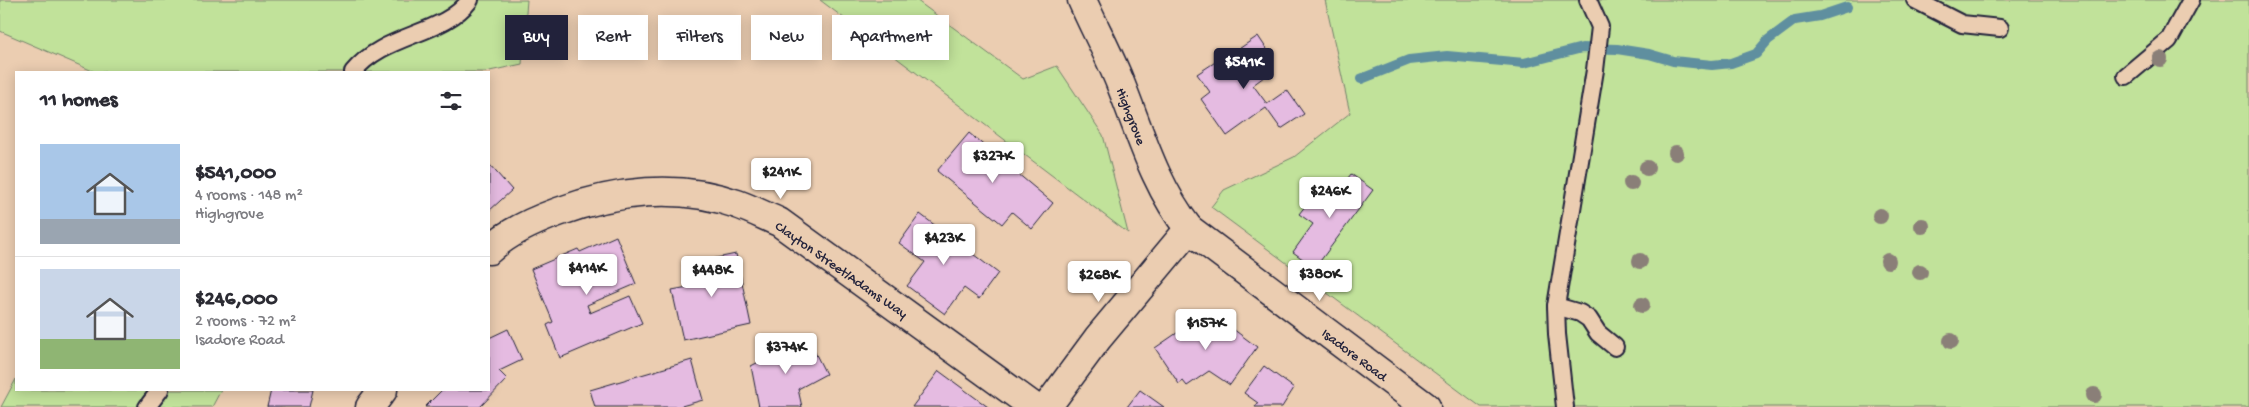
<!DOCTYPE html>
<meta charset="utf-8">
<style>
:root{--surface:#fff;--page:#f2f2f3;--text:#2b2b33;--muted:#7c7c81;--line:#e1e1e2;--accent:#22223b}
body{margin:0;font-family:"Gochi Hand",sans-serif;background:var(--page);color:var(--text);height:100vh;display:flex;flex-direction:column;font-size:19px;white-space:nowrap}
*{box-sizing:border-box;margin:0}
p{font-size:16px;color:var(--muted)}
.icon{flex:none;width:28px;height:28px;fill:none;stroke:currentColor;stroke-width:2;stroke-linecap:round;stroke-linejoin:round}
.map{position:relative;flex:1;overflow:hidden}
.side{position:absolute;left:15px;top:71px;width:475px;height:320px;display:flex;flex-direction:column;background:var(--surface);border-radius:0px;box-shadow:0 2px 12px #0003}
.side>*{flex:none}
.guide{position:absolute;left:505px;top:15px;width:475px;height:45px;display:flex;gap:10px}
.price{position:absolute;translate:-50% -42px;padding:0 11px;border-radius:5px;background:#fff;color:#222;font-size:16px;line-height:32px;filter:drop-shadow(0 1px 2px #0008)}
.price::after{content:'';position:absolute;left:50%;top:30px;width:15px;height:11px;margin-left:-8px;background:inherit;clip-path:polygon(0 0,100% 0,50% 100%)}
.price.current{background:var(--accent);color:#fff}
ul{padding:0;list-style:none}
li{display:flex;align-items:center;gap:15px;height:125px;padding:0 25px}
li+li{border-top:1px solid var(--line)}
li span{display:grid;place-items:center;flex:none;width:140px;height:100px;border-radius:0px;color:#555}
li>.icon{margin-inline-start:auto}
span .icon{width:60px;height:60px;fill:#fffc;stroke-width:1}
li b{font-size:21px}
h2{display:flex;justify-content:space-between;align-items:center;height:60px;padding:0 25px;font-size:21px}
.pill{padding:0 18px;border-radius:0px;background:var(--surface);box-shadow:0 2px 12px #0003;font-size:18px;line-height:45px}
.pill.current{background:var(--accent);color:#fff}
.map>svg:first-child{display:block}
.grass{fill:#c1e29a;stroke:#72826a}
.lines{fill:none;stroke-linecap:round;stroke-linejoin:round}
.stream{stroke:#5f8f9f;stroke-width:10}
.building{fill:#e5bbe1;stroke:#22223b}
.lane-casing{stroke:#22223b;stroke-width:20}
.street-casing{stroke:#22223b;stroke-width:31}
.lane{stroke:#ebcdb1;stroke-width:16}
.street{stroke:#ebcdb1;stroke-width:28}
.tree{fill:#8a7f78}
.labels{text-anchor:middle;stroke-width:4;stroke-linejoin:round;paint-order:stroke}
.street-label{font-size:14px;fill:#22223b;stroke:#ebcdb1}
</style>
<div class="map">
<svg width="2249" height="407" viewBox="0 0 2249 407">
<rect width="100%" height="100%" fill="#ebcdb1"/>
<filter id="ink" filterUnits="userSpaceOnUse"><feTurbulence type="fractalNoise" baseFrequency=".02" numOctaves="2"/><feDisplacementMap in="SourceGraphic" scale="10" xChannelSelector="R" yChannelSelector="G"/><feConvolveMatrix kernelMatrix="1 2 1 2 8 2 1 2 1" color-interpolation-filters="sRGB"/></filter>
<g filter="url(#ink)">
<!-- grass -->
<g class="grass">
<path d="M0,0H527L522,64L485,72H95L0,31Z"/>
<path d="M820,0H916L1023,79L1057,66L1103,135L1128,233Z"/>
<path d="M1325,0H2249V407H1481L1211,207L1224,190L1294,157L1350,113Z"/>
<path d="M16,379V390H221L212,407H1Z"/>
</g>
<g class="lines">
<!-- stream -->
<path class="stream" d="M1361,79L1409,60L1447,56L1524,63L1582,48L1617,49L1649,54L1673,61L1712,65L1731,63L1756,54L1768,40L1795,20L1820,16L1847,7"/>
</g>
<!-- building -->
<g class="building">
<path d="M1258,36L1270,54L1259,61L1268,74L1253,85L1267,104L1287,90L1304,114L1281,129L1266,108L1227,136L1201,99L1210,92L1197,74L1220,59L1221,61Z"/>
<path d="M969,133L1053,203L1032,229L1012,212L1002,224L937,171Z"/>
<path d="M489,164L512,190L489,211Z"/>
<path d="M1351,174L1373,190L1315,268L1293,252L1313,224L1299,214L1317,191L1331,201Z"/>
<path d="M920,214L998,273L979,299L964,288L945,314L907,286L925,262L899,243Z"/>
<path d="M616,236L636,284L587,305L590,313L630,296L642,323L560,358L547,325L553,322L531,269L578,249L580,252Z"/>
<path d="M736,254L751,325L683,340L672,290L688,287L683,265Z"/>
<path d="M1209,311L1257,347L1230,385L1209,371L1187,386L1183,381L1179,384L1155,348Z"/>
<path d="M508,329L522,360L499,371L507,379L480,407H425L442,390H489V338Z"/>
<path d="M807,337L826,374L798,389L802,407H759L751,366Z"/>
<path d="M692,360L703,400L678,407H595L590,390Z"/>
<path d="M1264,366L1294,388L1282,407H1255L1258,403L1244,393Z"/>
<path d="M939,371L988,407H912Z"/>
<path d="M271,390H313L309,407H267Z"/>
<path d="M1140,390L1164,407H1127Z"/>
</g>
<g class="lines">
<!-- lane casing -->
<g class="lane-casing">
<g id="lane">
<path d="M1915,0L1962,24L2000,28"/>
<path d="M353,72C384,33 443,36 470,0"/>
<path d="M2126,76L2169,40L2191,0"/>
<path d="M1556,306L1580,313L1589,319L1598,333L1615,347"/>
<path d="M147,407L160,390"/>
<path d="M1565,407L1557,334L1556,306L1595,70L1600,27L1588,0"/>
</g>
</g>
<!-- street casing -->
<g class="street-casing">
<g id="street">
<path d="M1082,0C1094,27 1108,53 1119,80C1140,132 1154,184 1189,229L1426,407"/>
<path d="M489,250C508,232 533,221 558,212C614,191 678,183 737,204C751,209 765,216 779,222L1034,407"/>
<path d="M370,407L383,390"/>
<path d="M1047,407L1098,338L1189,229"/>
</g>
</g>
<!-- lane -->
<use href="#lane" class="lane"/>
<!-- street -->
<use href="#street" class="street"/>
</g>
<!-- trees -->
<g class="tree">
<circle cx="2160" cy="59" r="8"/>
<circle cx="1676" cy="153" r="8"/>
<circle cx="1647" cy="168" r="8"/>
<circle cx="1631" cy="183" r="8"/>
<circle cx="1880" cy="216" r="8"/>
<circle cx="1922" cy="226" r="8"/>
<circle cx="1640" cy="261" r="8"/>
<circle cx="1888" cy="261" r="8"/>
<circle cx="1920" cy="272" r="8"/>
<circle cx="1642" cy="305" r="8"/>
<circle cx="1951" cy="341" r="8"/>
<circle cx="2094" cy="395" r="8"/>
</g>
</g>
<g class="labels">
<!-- street labels -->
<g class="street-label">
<text transform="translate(1132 116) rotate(69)" y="5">Highgrove</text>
<text transform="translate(842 269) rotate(35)" y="5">Clayton Street/Adams Way</text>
<text transform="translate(1355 354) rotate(37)" y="5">Isadore Road</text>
</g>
</g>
</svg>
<b class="price current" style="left:1244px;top:90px">$541K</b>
<b class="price" style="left:993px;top:184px">$327K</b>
<b class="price" style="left:781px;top:200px">$241K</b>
<b class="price" style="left:1330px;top:219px">$246K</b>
<b class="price" style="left:944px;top:266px">$423K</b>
<b class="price" style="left:587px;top:296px">$414K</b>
<b class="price" style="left:712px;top:298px">$448K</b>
<b class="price" style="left:1320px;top:302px">$380K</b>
<b class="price" style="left:1099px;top:303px">$268K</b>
<b class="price" style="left:1206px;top:351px">$157K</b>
<b class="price" style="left:786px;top:375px">$374K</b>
<div class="guide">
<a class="pill current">Buy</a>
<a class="pill">Rent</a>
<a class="pill">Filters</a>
<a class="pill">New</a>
<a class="pill">Apartment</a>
</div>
<section class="side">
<h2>11 homes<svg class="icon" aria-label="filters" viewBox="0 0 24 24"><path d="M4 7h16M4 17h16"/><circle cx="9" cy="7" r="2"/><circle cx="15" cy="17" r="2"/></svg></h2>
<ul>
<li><span style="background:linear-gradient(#a9c7e8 75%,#9aa5b1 0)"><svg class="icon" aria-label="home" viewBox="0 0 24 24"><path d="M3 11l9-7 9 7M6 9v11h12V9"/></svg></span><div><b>$541,000</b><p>4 rooms · 148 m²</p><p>Highgrove</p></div></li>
<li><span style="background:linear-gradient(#c9d6e8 70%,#8fb573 0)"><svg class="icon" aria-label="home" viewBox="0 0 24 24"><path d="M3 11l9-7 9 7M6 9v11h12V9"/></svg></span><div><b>$246,000</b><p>2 rooms · 72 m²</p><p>Isadore Road</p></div></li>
</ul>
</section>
</div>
